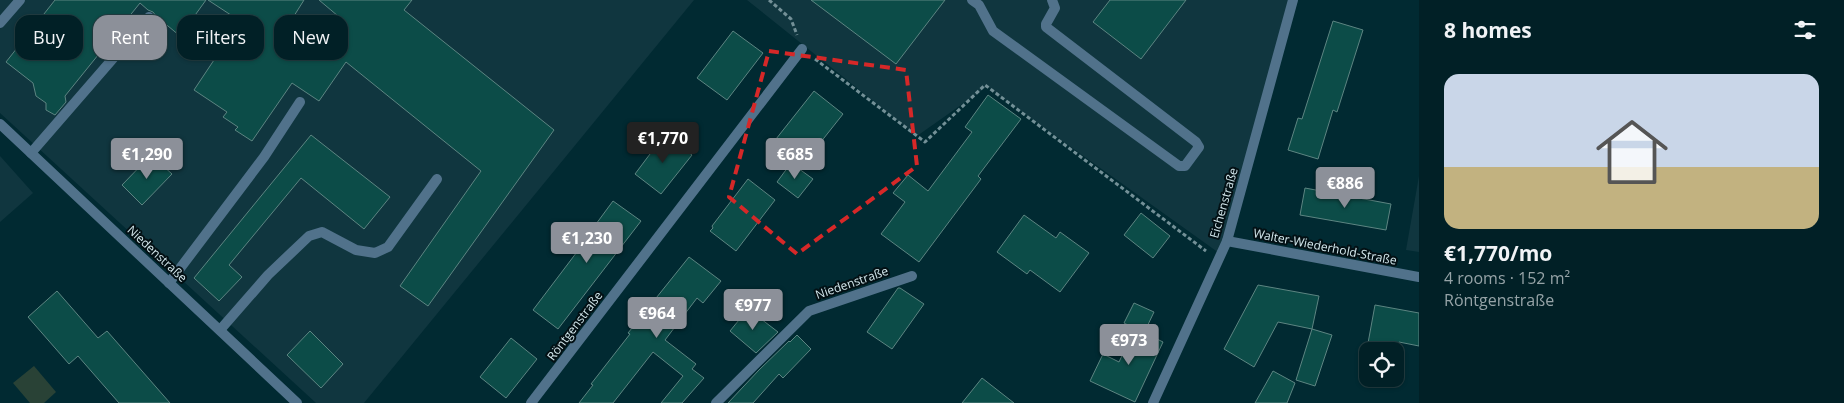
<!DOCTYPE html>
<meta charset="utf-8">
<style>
:root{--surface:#012026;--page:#0b282e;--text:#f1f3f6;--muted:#96a3a7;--line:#233e43;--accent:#8c9099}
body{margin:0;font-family:"Open Sans",sans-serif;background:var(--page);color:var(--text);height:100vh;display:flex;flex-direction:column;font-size:19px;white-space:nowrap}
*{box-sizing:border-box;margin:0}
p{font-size:16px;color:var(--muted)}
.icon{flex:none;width:28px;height:28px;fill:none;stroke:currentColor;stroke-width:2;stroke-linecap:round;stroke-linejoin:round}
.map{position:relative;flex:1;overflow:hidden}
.details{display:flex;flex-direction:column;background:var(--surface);width:425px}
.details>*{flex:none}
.banner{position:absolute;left:15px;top:15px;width:475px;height:45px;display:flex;gap:10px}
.tools{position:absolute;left:1359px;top:342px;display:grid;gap:10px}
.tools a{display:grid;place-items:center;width:45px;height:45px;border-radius:10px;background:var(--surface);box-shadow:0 1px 4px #0004,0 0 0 1px var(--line);font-size:25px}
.price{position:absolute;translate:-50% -42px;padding:0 11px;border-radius:5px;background:var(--accent);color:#fff;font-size:16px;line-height:32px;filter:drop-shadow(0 1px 2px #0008)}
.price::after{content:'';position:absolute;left:50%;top:30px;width:15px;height:11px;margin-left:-8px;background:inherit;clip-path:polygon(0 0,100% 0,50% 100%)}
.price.current{background:#222;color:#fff}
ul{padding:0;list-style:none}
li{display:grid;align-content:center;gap:10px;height:265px;padding:0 25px}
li+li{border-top:1px solid var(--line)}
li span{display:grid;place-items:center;height:155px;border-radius:15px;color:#555}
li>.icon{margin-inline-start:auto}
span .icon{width:90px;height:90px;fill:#fffc;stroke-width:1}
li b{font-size:21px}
h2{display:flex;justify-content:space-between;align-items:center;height:60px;padding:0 25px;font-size:21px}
.pill{padding:0 18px;border-radius:15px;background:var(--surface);box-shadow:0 1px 4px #0004,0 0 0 1px var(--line);font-size:18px;line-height:45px}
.pill.current{background:var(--accent);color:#fff}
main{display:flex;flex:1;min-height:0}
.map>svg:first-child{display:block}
.built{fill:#10363f}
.green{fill:#294236}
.building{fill:#0c4c48;stroke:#5d8582}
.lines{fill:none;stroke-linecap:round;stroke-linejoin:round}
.path{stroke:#739097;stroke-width:3;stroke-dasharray:4 2.5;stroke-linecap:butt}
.service{stroke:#51728b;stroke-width:10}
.minor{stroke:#51728b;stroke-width:10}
.marked{fill:none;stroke:#d62828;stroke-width:4;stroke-dasharray:10 6;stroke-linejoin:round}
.labels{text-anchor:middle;stroke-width:4;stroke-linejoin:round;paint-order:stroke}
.street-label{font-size:12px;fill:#d4e8ed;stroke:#031014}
</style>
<main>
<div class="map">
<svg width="1419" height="403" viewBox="0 0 1419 403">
<rect width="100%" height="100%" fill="#012a32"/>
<!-- built -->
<g class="built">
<path d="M0,0H694L364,403H316L0,113Z"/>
<path d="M747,0H1298L1219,253L991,90L988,86L917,136Z"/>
<path d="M0,156L33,193L0,222Z"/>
<path d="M1419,176V252L1406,250Z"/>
</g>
<!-- green -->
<path class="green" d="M34,366L56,392L44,403H30L13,383Z"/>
<!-- building -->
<g class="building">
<path d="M55,0H206L180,36L156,16L153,12L148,10L140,3L65,96L66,102L55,115L46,110V103L36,96L33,83L6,62Z"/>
<path d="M208,0H304L287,27L317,48L338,16L319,0H412L404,10L554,130L428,306L400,286L481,171L346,62L319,101L292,83L252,141L235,130L238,127L223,117L227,112L194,90L240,21Z"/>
<path d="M811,0H945L896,64Z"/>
<path d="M1110,0H1186L1141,59L1093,22Z"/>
<path d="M1333,21L1363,30L1337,112L1333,110L1318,159L1288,150L1298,118L1302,119Z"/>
<path d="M733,31L763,53L727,100L697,78Z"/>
<path d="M814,91L843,114L805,162L776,139Z"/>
<path d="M988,95L1021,119L978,176L981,179L919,262L881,234L905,202L893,193L908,175L928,191L972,132L965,127Z"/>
<path d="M665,134L692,155L661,194L635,174Z"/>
<path d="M311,135L390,197L364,229L301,178L229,265L242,277L219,301L194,278Z"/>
<path d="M151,155L172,174L142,205L122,185Z"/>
<path d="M791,163L813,179L798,198L777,182Z"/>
<path d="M748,179L775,200L736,251L710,231L713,228L712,226Z"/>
<path d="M1305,188L1391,204L1386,230L1300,215Z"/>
<path d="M613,201L641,221L558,329L533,310L583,244L582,243Z"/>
<path d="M1141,213L1170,236L1153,258L1124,235Z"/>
<path d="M1024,215L1056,238L1060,232L1089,253L1060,292L1030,270L1027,274L997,252Z"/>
<path d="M689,257L721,281L703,303L697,298L665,340L696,364L692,369L704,378L682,403H661L683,376L653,352L613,403H579L593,385L591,384L630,334L628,333Z"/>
<path d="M1258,285L1319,296L1312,329L1278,322L1254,367L1224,349Z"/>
<path d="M898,288H900L924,304L892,349L867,332Z"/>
<path d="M57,291L98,338L107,331L170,403H119L78,356L69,364L28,317Z"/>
<path d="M1134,303L1154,312L1144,333L1124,323Z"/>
<path d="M1375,305L1419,313V346L1399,342L1396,359L1395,351H1368L1366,354Z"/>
<path d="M748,309L778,332L756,353L730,331Z"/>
<path d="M1135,328L1163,342L1135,402L1090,381L1103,354L1119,362Z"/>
<path d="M1312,329L1332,335L1315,386L1296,380Z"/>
<path d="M310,331L343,364L321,388L287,355Z"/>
<path d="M797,335L811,349L783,378L779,374L753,403H728L759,370L789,341L790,342Z"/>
<path d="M511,338L537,359L506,398L480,377Z"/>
<path d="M1273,371L1295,383L1287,403H1255Z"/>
<path d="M982,378L1014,403H962Z"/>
</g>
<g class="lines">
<!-- path -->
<g class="path">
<path d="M769,0L791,19L797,35"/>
<path d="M815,59L925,142L985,85L1206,251"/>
</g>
<!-- service -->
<g class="service">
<path d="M972,0L979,5L993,31L1179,166H1185L1199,147L1196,142L1046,27V24L1055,8L1052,0"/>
<path d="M0,23L20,0"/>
<path d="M31,153L149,17"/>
<path d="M169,283L264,157L300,102"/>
<path d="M220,330L268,275L309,236L322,232L356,250L375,253L388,247L437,179"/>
<path d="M716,403L809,311L912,276"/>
</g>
<!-- minor -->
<g class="minor">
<path d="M0,124L297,403"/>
<path d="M1227,241L1419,277"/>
<path d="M531,403L802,49"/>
<path d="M1153,403L1227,241L1293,0"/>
</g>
</g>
<!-- marked area -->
<path class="marked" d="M769,51L906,70L917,166L797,254L729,197Z"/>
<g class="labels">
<!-- street labels -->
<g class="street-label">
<text transform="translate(1224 203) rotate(-74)" y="4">Eichenstraße</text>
<text transform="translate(1325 247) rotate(11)" y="4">Walter-Wiederhold-Straße</text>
<text transform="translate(157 254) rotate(43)" y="4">Niedenstraße</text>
<text transform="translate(852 283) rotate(-19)" y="4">Niedenstraße</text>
<text transform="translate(575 326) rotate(-53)" y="4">Röntgenstraße</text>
</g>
</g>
</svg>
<div class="tools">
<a><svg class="icon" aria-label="locate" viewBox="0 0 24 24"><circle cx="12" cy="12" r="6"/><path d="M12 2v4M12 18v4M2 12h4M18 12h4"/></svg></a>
</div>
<b class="price current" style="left:663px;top:164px">€1,770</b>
<b class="price" style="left:147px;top:180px">€1,290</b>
<b class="price" style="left:795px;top:180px">€685</b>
<b class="price" style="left:1345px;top:209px">€886</b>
<b class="price" style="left:587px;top:264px">€1,230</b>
<b class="price" style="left:753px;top:331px">€977</b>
<b class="price" style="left:657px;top:339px">€964</b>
<b class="price" style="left:1129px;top:366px">€973</b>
<div class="banner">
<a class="pill">Buy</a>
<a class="pill current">Rent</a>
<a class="pill">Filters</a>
<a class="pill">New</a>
</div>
</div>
<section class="details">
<h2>8 homes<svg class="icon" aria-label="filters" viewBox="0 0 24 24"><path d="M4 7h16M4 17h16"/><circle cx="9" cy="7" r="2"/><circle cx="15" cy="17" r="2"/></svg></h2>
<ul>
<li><span style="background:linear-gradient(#c9d6e8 60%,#c2b280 0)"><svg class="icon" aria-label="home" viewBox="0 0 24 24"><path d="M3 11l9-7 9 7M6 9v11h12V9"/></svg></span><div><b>€1,770/mo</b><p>4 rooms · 152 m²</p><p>Röntgenstraße</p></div></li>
</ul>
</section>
</main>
